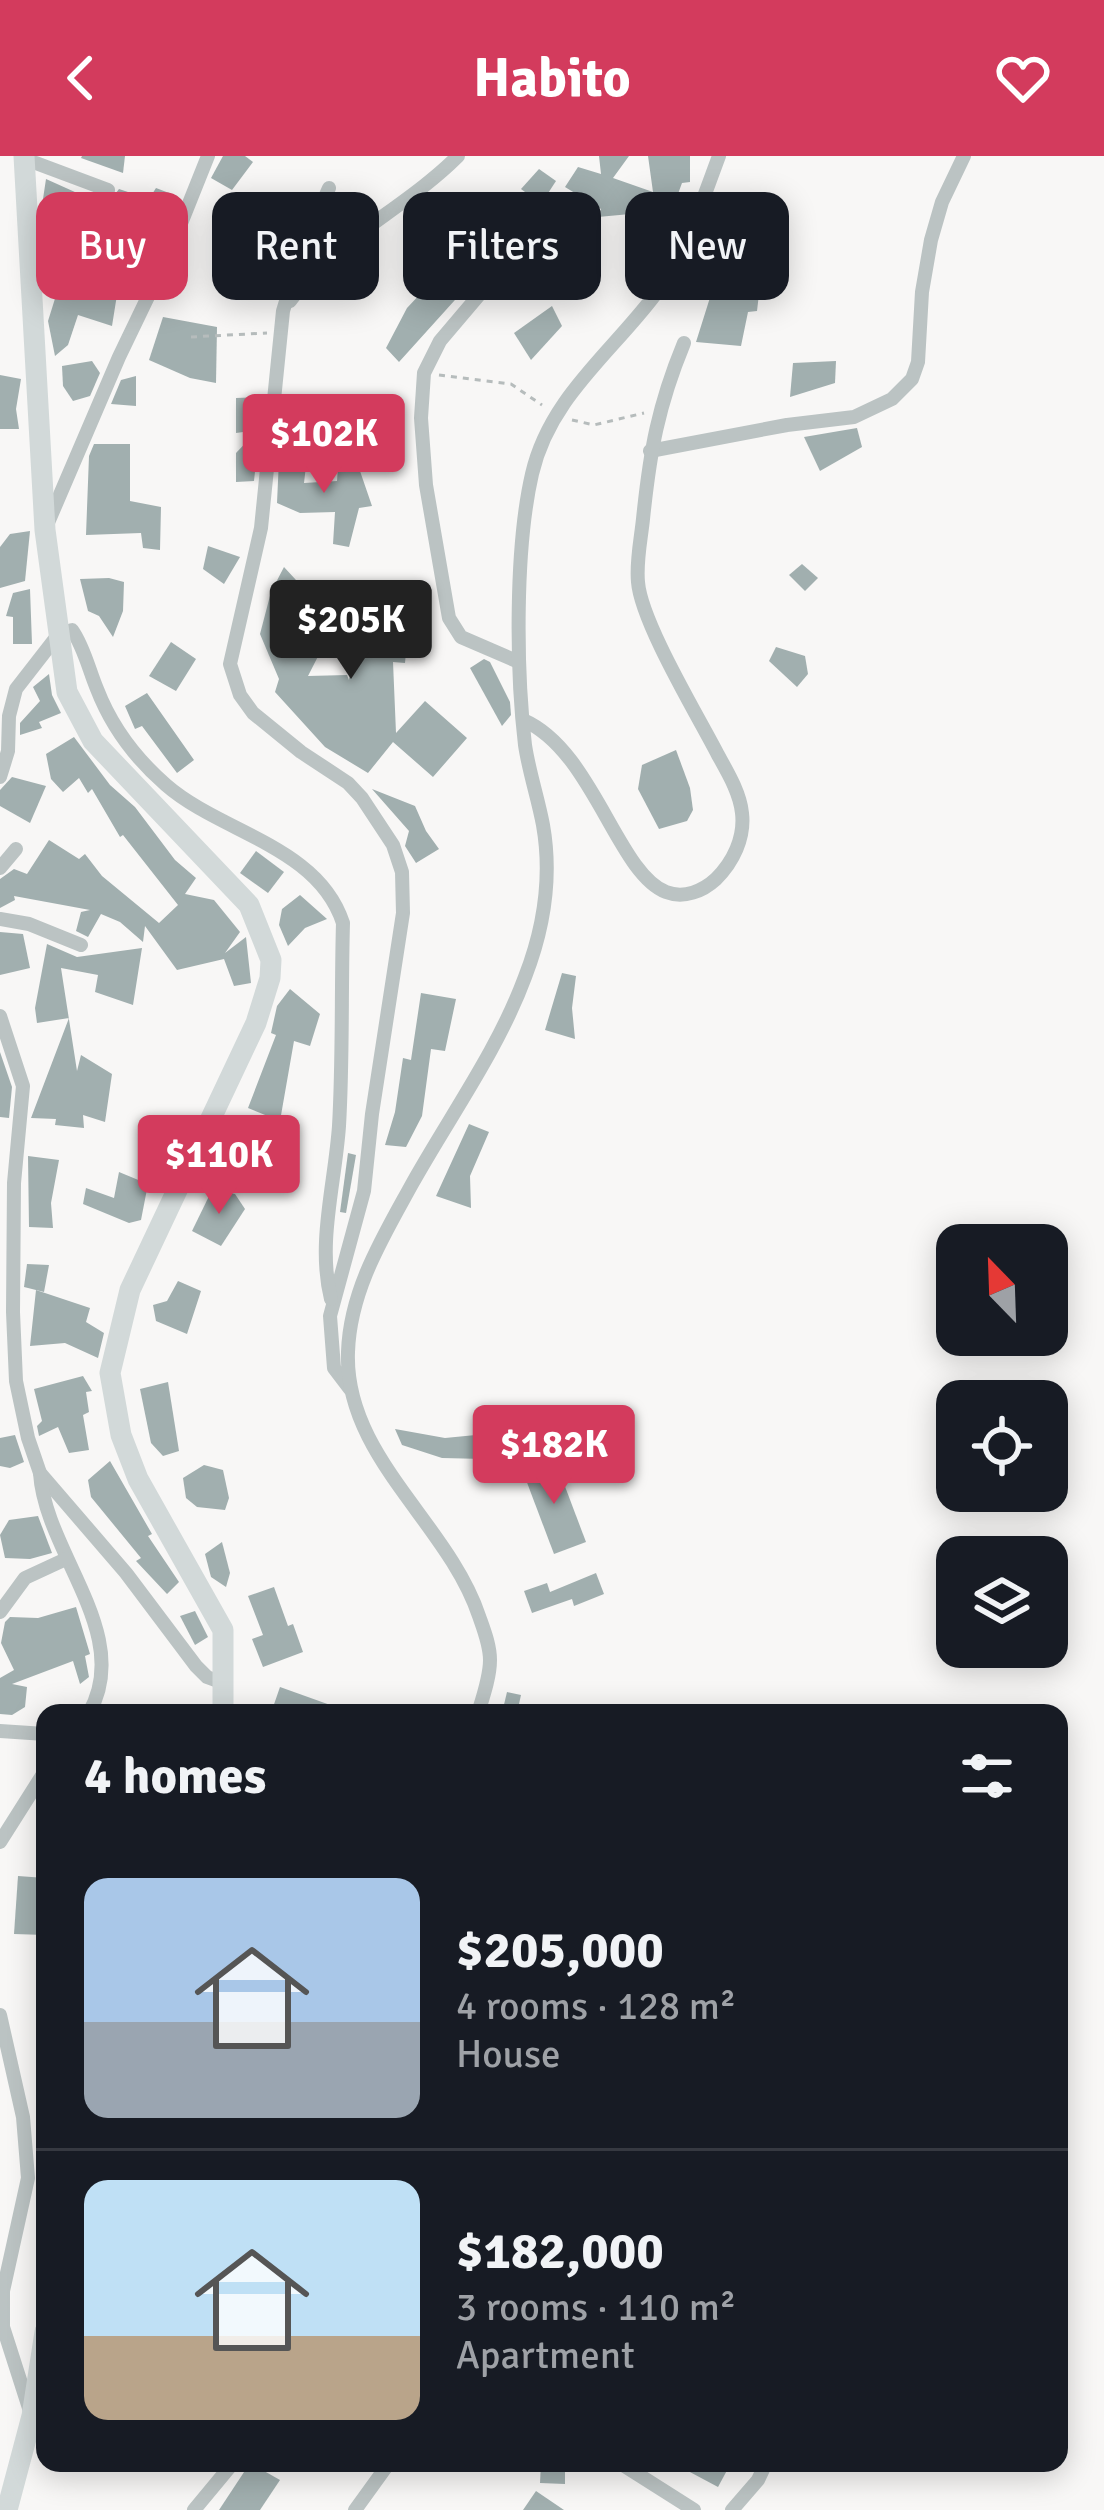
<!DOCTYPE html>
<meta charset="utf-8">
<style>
:root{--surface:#171b24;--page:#242831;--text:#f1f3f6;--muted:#9ea1a6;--line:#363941;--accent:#d33b5d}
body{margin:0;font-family:Signika,sans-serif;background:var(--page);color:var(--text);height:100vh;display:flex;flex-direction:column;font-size:45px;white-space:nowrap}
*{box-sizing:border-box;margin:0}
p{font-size:39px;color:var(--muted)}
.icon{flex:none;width:66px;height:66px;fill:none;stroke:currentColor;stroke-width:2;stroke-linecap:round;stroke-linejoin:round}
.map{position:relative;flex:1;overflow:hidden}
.panel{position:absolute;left:36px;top:1548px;width:1032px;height:768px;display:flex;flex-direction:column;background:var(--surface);border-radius:24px;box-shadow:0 6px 30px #0003}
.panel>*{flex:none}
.hud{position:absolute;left:36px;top:36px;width:1032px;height:108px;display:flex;gap:24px}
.needle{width:78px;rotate:337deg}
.fabs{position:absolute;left:936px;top:1068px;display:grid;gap:24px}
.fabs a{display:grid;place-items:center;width:132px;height:132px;border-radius:24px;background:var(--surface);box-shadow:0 6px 30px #0003;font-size:60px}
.price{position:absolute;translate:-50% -102px;padding:0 27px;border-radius:12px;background:var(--accent);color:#fff;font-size:39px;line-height:78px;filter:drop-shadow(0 3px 6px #0008)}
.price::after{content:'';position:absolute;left:50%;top:72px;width:36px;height:27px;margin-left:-18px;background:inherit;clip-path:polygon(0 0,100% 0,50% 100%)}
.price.selected{background:#222;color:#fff}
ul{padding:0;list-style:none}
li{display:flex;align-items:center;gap:36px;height:300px;padding:0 48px}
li+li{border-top:3px solid var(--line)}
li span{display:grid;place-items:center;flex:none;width:336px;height:240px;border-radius:24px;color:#555}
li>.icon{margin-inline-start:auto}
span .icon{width:144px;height:144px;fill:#fffc;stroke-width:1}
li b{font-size:51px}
h2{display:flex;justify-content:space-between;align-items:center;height:144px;padding:0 48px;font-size:51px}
.pill{padding:0 42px;border-radius:24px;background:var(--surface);box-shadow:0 6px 30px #0003;font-size:42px;line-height:108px}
.pill.selected{background:var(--accent);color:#fff}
header{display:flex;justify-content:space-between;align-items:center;height:156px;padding:0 48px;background:var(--accent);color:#fff;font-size:54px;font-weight:800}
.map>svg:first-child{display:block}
.building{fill:#a1afaf}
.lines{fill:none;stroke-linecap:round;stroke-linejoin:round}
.path{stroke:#b6bcbc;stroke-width:3;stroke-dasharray:6 6;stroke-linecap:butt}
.street{stroke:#bbc3c3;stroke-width:14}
.secondary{stroke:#d2d9d9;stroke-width:21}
</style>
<header><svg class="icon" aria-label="back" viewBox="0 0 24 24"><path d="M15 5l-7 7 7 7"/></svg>Habito<svg class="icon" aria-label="heart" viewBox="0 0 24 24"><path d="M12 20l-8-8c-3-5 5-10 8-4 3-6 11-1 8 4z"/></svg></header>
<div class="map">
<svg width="1104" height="2354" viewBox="0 0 1104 2354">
<rect width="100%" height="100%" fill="#f8f7f6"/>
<!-- building -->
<g class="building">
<path d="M82,0H125L123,17L81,2Z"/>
<path d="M223,0H245L253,6L232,34L211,22Z"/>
<path d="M599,0H629L613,22L653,36L648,0H690V26L682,27L665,73L638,65L641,57L598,61L601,53L565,31L578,11L601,18Z"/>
<path d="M539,13L556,25L541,48L521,33Z"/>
<path d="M46,23L106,50L119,33L149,43L156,32L177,40L154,85L160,89L142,128L120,120L112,170L78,159L68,189L55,200L48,165L58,133L73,111L100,123L131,71L90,61L86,69L68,63L72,49L43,43Z"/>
<path d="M752,51L777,65L733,131L759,138L757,155L748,156L741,190L696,186L713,132H705L717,91L737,79Z"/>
<path d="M265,54L294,77L256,114L237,87Z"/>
<path d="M432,58L482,114L399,206L386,192L407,152L438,119L408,76Z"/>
<path d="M552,150L562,170L531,204L514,177Z"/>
<path d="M163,161L217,171L216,227L190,222L149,204Z"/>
<path d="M92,205L100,217L90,240L73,245L63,230L62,210Z"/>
<path d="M836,205L835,227L790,241L793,207Z"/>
<path d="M0,219L21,223L16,253L19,273H0Z"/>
<path d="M136,220V250L111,248L121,224Z"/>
<path d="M263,241L254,325L236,326V297L258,274L236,277V242Z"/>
<path d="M857,272L862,291L820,315L804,281Z"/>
<path d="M94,288H130V345L161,351L160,394L143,392L141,377L86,379L89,300Z"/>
<path d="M307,301L304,327L337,325L338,311L360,315L372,350L359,352L349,391L333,388L335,356L300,357L277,347L279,303Z"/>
<path d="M30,375L25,425L0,432V391L10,378Z"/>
<path d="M208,390L240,401L224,428L203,413Z"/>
<path d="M802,408L818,422L805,435L789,419Z"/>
<path d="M284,411L319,449L324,441L333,471L308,520L347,519L349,524L355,460H364L366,450L410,454L405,507L393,506L396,577L425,545L467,582L433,621L393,586L368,617L325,591L275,536L279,523L260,478L271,436Z"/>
<path d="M109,422L124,426L123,455L113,481L99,460L88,455L80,423Z"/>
<path d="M30,433L32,488H13V461L6,460L13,437Z"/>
<path d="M171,486L196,503L176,535L149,520Z"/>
<path d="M776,491L805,500L808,518L797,531L769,505Z"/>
<path d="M484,503L490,506L510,546L511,559L502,570L470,512Z"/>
<path d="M49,518L52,539L61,557L39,566L42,572L20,579V567L40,545L33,531Z"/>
<path d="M147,537L194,604L177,617L142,570L135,573L125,550Z"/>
<path d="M74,581L110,629L135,651L175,704L196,722L185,738L214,744L240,776L225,797L246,781L251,827L234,830L224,803L177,814L145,770L143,786L120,766L101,758L88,781L76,775L81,756L90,754L14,740L15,744L0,752V723L14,713L27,718L49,684L79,703L85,698L102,720L159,767L178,749L123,679L120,681L92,633L88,637L79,622L63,636L51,623L46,598Z"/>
<path d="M676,594L690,632L693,654L687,665L659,673L638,633L642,609Z"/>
<path d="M12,621L46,630L30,667L0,650V634Z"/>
<path d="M372,633L415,650L426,675L439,693L416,707L405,690L409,675Z"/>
<path d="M256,695L284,716L268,737L240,717Z"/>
<path d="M300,739L327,763L305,772L288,790L279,769L282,753Z"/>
<path d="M0,776L23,778L30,812L0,819Z"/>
<path d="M47,788L77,801L142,792L133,849L95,836L98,819L61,812L77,915L81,899L112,918L105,966L83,959L84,972L55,969L56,963L31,962L69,862L37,867L35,852Z"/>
<path d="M562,817L576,820L572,852L575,883L545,874Z"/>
<path d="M290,833L320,858L310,890L294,885L280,965L248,952L276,879L271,877L277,850Z"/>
<path d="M421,837L456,843L445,895L431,893L422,960L406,991L385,989L395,956L403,902L411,904Z"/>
<path d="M0,896L12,931L9,962L0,961Z"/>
<path d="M469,968L489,976L470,1020L471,1052L436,1040Z"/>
<path d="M348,997L356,999L346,1057L340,1056Z"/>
<path d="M28,1000L59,1004L51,1047L53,1072L29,1071Z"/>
<path d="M119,1016L148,1028L141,1064L129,1067L83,1048L86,1032L114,1042Z"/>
<path d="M212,1034L235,1038L245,1053L221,1090L192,1075Z"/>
<path d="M27,1108L49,1109L44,1136L24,1131Z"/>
<path d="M178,1125L201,1135L187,1178L156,1165L153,1149L167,1145Z"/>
<path d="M36,1134L90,1152L86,1166L104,1177L98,1202L65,1187L30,1190Z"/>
<path d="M83,1220L92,1235L86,1236L89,1256L83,1259L89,1294L69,1297L58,1271L39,1280L37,1270L42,1265L34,1233Z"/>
<path d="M168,1226L179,1295L163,1300L151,1287L140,1233Z"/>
<path d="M395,1273L445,1282L486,1278L484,1303L442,1302L402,1289Z"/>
<path d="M15,1279L24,1306L10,1312L0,1310V1282Z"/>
<path d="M555,1304L586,1386L554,1398L523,1316Z"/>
<path d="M110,1305L152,1378L148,1380L179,1426L167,1438L136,1405L141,1402L91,1341L88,1324Z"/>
<path d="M204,1309L223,1314L229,1342L225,1354L197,1351L186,1342L183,1322Z"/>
<path d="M38,1360L52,1397L30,1403L5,1402L0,1379L9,1364Z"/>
<path d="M222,1386L230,1417L226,1431L211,1421L205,1398Z"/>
<path d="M596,1417L604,1438L574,1450L572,1443L532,1457L524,1435L547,1427L550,1436Z"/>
<path d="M274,1431L288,1470L293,1468L303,1496L263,1511L252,1483L263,1479L248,1440Z"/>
<path d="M76,1451L90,1498L85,1500L89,1521L80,1528L73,1505L12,1528L27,1531L25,1551L12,1559L0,1558V1522L14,1514L1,1487L5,1466L10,1461L38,1462Z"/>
<path d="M195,1455L208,1481L195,1489L180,1460Z"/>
<path d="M280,1531L347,1555V1557H271Z"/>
<path d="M507,1536L521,1539L517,1557H502Z"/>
<path d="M18,1720L45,1722V1779L14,1778Z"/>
<path d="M250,2307L280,2324L260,2354H219Z"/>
<path d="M541,2307L565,2308V2328L540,2327Z"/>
<path d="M673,2307H731L718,2331Z"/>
<path d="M536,2335L564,2354H523Z"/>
</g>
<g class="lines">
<!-- path -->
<g class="path">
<path d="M191,181L267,177"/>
<path d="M439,219L511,228L542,249"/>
<path d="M572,264L594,269L644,257"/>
</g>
<!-- street -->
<g class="street">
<path d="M25,3L108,34"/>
<path d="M329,32L302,93L283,155L261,372L230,508L240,539L253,557L301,596L348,627L362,642L393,689L402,716L403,757L372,958L364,1035L330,1160L334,1212L350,1233"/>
<path d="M505,101L479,139L440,185L424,217L421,262L426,329L449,462L461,481L519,506"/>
<path d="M290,145C333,84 405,53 458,0"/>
<path d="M650,295L787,269L854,261L892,243L912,223L918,206L922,136L931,84L942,46L964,0"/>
<path d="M47,369L119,201L170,95L208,0"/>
<path d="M523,564C593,594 617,717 666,736C684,743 703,735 716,723C733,706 745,682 742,657C740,637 728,617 718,599C698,560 641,466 638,426C636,405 641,383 643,363C650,295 658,250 684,187"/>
<path d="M0,621L8,595L9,560L16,533L58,479L72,474C84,491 89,514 97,533C112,572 135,602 166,629C221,677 318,690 343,767C341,835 343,902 339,970C335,1028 317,1087 331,1143"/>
<path d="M0,712L16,693"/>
<path d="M0,763L29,768L81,789"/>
<path d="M0,860L23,930L14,1027L13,1156L16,1225L28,1282L40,1317L126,1417L196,1510L207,1521L226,1528"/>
<path d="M40,1317C45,1397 134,1478 89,1557"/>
<path d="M0,1456L25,1422L66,1403"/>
<path d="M478,1557C483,1541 490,1521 490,1504C490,1489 484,1474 479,1460C448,1367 344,1300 348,1196C350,1134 383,1081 412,1028C450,960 498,894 525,821C544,772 552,720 543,669C538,642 529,616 525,589C516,513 515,392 532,318C549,243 610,198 654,140C685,99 701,48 719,0"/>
<path d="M0,1575L45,1578"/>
<path d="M0,1686L45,1615"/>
<path d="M0,1859L23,1961L28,2022L3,2135V2171L30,2255"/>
<path d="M620,2307L694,2354"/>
<path d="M194,2354L233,2307"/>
<path d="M355,2354L389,2307"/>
<path d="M732,2354L758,2324L766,2307"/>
</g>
<!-- secondary -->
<g class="secondary">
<path d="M24,0L45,374L67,536L93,585L249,749L271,804L270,822L256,867L130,1134L110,1217L121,1279L138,1323L223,1474V1557"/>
<path d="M7,2354L32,2260L45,2176"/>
</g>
</g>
</svg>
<div class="fabs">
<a><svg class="needle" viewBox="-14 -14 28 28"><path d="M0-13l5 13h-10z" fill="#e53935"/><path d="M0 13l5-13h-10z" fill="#9ea1a6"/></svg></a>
<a><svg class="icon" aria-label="locate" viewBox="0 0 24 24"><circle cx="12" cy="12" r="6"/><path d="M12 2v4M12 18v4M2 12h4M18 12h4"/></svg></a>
<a><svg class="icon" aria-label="layers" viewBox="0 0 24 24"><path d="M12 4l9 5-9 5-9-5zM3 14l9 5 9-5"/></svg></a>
</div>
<b class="price" style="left:324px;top:340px">$102K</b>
<b class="price selected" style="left:351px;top:526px">$205K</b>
<b class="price" style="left:219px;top:1061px">$110K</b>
<b class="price" style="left:554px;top:1351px">$182K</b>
<div class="hud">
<a class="pill selected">Buy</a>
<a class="pill">Rent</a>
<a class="pill">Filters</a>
<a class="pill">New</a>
</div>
<section class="panel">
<h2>4 homes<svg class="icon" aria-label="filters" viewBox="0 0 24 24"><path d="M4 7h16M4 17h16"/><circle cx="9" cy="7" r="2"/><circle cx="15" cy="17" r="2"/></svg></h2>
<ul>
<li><span style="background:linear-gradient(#a9c7e8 60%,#9aa5b1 0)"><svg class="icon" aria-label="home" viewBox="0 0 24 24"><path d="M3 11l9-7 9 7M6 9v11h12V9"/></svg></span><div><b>$205,000</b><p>4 rooms · 128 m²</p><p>House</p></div></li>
<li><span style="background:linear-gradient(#bfe0f5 65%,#b9a48a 0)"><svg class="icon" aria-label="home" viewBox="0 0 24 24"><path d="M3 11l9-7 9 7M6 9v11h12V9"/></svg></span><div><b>$182,000</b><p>3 rooms · 110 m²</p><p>Apartment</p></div></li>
</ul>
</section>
</div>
